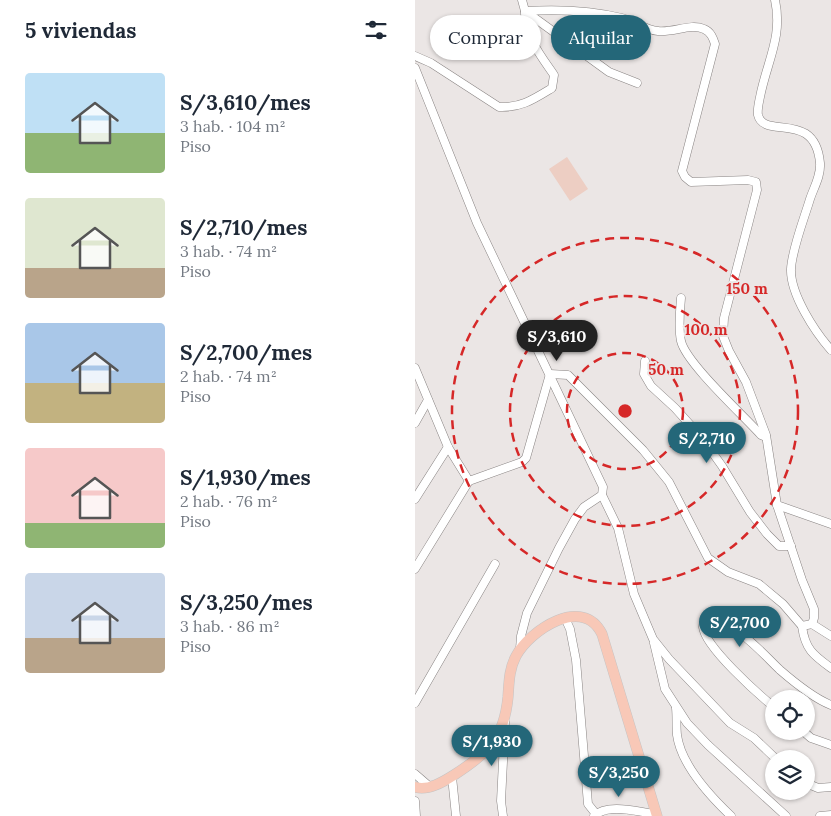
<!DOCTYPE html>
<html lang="es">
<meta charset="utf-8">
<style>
:root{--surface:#fff;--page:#f6f6f7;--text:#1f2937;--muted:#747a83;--accent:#246779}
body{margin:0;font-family:Lora,serif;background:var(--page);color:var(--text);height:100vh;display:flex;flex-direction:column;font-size:19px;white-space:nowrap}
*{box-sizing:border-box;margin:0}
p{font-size:16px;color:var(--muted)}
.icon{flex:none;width:28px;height:28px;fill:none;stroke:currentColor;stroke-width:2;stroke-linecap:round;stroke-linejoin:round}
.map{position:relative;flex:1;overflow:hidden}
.panel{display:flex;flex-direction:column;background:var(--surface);width:415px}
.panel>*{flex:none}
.hud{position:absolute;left:15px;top:15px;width:325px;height:45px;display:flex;gap:10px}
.buttons{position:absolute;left:350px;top:690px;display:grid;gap:10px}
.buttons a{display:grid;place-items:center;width:50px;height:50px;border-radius:50%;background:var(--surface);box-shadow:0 1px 4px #0004;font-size:25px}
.price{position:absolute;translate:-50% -42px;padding:0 11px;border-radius:18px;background:var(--accent);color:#fff;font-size:16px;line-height:32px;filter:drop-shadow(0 1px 2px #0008)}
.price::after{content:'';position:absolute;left:50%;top:30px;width:15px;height:11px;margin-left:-8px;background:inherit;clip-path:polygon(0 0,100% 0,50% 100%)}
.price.current{background:#222;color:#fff}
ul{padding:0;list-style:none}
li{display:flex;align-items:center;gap:15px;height:125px;padding:0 25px}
li span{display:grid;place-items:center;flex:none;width:140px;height:100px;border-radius:5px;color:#555}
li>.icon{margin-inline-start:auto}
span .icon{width:60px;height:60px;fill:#fffc;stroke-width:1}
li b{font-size:21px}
h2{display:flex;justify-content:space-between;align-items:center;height:60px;padding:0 25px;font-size:21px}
.tag{padding:0 18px;border-radius:22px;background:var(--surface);box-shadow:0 1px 4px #0004;font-size:18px;line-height:45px}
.tag.current{background:var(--accent);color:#fff}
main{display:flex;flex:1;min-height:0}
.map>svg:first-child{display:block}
.green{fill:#edcec3}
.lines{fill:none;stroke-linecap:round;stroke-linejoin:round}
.minor-casing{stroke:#898483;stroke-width:9}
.major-casing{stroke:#c5c4c4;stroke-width:11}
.minor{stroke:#fff;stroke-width:8}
.major{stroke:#f8c8b7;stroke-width:10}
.ring{fill:none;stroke:#d62828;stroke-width:2.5;stroke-dasharray:9 6}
.centre{fill:#d62828;stroke:#ebe6e5;stroke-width:2.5}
.ring-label{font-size:15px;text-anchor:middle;font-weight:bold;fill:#d62828;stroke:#ebe6e5;stroke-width:4;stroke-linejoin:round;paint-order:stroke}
</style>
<main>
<section class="panel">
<h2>5 viviendas<svg class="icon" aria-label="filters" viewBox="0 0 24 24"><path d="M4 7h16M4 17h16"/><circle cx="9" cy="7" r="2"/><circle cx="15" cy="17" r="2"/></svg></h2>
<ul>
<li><span style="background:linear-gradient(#bfe0f5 60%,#8fb573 0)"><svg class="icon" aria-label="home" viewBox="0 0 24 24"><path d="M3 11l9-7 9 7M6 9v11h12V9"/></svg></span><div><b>S/3,610/mes</b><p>3 hab. · 104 m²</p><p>Piso</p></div></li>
<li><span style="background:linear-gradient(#dfe7d0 70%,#b9a48a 0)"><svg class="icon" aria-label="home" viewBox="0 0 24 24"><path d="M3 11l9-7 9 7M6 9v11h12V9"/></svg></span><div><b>S/2,710/mes</b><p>3 hab. · 74 m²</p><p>Piso</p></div></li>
<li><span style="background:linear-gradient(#a9c7e8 60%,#c2b280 0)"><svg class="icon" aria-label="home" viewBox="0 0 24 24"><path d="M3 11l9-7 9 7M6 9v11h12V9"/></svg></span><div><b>S/2,700/mes</b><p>2 hab. · 74 m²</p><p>Piso</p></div></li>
<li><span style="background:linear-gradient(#f6c9c9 75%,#8fb573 0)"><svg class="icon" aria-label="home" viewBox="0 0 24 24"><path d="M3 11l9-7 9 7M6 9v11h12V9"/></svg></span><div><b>S/1,930/mes</b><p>2 hab. · 76 m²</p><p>Piso</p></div></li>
<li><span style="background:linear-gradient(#c9d6e8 65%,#b9a48a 0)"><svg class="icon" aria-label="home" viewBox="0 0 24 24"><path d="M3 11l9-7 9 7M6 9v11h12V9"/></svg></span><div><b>S/3,250/mes</b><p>3 hab. · 86 m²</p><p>Piso</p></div></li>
</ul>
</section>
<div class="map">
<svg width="416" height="816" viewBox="0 0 416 816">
<rect width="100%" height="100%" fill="#ebe6e5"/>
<!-- green -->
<path class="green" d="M152,157L173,189L155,201L134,169Z"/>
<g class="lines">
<!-- minor casing -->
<g class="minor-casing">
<g id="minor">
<path d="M107,0L110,11L194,72L222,83"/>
<path d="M360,0C368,37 352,61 345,97C344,102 342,110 343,115C349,140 400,109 405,163C406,176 399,187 395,199C389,219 377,249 376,269C375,294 400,332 416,350"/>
<path d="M0,56L16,63L84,107C106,108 119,99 137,88L139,75C126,56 109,35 110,11C143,9 175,10 207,18C219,21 231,30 243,31C258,33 276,23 289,29C296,32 298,38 300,44L267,171L270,177L276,182L333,180L341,182L342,190L309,318L308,336L314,351L331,382L351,435L362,505L387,580L399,609V618L397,624L416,636"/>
<path d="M0,68L62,223L188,487L187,495L169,507L160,519L144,548L112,613L106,636L105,649"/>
<path d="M266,298C265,312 263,327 266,341C271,363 328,415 346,435L351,437"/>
<path d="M230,361L229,374L236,386L260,408L287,438L307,466L335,512L352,534L364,546H376"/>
<path d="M0,368L33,447L54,481"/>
<path d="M0,423L13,400"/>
<path d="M187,495L203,528L219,594L238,639L254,659L315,723L339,738L361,759"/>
<path d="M0,499L33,447"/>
<path d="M362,505L416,524"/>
<path d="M0,569L54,481L107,462L111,458L135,374L153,375L228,450L254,482L293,558L313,572L344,584L368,604L387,626L397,624"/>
<path d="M150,618L155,629L161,660L173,804L181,814"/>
<path d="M387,626C390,649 398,655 416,668"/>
<path d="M239,643L250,689L272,723L293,745L371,816"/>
<path d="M0,703L80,564"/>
<path d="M359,707C343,694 290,647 288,627C288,625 289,622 290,620C318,618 346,652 365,670C380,683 398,698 416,705"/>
<path d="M261,708C262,717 261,726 262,735C266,765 295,796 316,816"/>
<path d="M388,731L396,738L416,745"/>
<path d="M0,774L15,787"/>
<path d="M37,777L41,816"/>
<path d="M391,783L403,788L416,787"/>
<path d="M0,801L1,816"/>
<path d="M88,816L86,801L90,722"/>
<path d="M179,816C193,803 223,812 241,814"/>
<path d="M405,816L416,815"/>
</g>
</g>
<!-- major casing -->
<g class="major-casing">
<path id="major" d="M0,787C13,791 28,782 39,775C73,753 89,739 93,697C94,683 94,669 101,656C115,630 168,595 187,634L242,816"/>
</g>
<!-- minor -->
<use href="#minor" class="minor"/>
<!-- major -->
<use href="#major" class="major"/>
</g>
<!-- distance rings -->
<g class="ring">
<circle cx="210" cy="411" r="58"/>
<circle cx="210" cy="411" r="115"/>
<circle cx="210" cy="411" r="173"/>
</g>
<circle cx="210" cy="411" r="8" class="centre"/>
<g class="ring-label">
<text x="332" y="294">150 m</text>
<text x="291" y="335">100 m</text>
<text x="251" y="375">50 m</text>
</g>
</svg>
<div class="buttons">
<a><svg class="icon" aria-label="locate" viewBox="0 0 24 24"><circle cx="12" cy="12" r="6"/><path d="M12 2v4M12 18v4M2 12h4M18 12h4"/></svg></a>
<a><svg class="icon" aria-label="layers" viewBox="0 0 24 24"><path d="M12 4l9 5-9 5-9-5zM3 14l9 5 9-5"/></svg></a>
</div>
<b class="price current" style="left:142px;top:362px">S/3,610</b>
<b class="price" style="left:292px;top:464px">S/2,710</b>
<b class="price" style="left:325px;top:648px">S/2,700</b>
<b class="price" style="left:77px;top:767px">S/1,930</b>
<b class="price" style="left:204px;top:798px">S/3,250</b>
<div class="hud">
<a class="tag">Comprar</a>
<a class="tag current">Alquilar</a>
</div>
</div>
</main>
